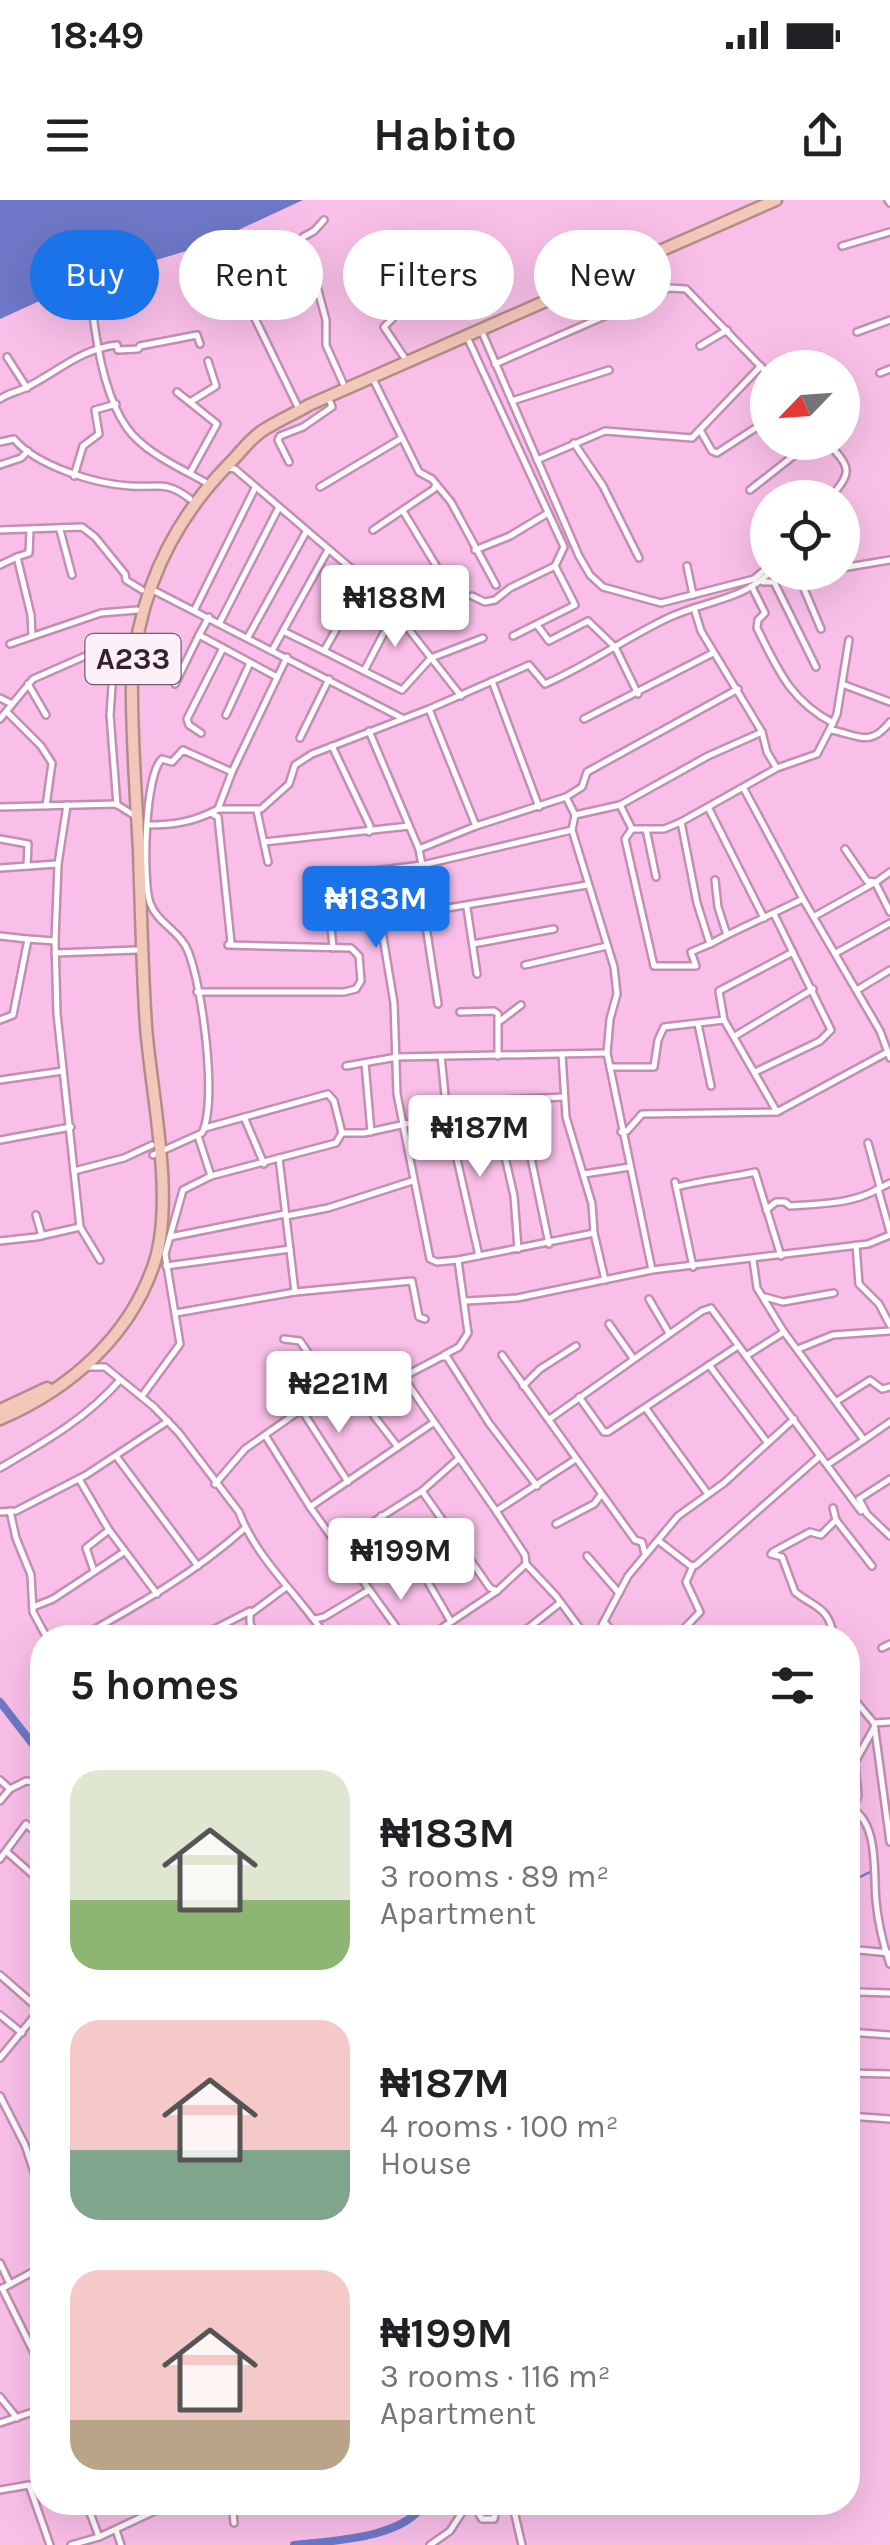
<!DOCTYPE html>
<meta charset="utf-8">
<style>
:root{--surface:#fff;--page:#f6f6f6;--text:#202124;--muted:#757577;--accent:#1a73e8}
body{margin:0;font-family:Karla,sans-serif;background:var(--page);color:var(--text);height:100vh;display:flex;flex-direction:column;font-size:38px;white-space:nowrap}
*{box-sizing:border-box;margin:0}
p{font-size:32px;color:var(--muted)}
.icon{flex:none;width:55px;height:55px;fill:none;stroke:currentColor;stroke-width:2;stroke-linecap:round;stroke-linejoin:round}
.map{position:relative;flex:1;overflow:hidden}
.sheet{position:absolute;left:30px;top:1425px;width:830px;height:890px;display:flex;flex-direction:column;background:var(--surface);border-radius:40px;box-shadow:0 10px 40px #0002}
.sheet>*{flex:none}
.hud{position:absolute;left:30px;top:30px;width:830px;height:90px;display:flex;gap:20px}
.needle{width:65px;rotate:245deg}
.tools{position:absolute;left:750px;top:150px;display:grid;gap:20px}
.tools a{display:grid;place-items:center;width:110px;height:110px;border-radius:50%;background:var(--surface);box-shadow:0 10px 40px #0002;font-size:50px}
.price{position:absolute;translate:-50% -85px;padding:0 22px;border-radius:10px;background:#fff;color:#222;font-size:32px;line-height:65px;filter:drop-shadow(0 2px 5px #0008)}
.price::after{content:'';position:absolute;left:50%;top:60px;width:30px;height:22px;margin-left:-15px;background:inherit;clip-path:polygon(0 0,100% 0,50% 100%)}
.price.selected{background:var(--accent);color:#fff}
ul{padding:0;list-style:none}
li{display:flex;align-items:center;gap:30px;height:250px;padding:0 40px}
li span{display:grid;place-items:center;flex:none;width:280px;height:200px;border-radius:30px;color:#555}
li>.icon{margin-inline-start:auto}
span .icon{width:120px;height:120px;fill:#fffc;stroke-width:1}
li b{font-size:42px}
h2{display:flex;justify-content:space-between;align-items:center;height:120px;padding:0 40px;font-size:42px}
.tag{padding:0 35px;border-radius:45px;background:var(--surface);box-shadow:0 10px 40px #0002;font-size:35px;line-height:90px}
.tag.selected{background:var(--accent);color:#fff}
.status{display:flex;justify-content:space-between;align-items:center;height:70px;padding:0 50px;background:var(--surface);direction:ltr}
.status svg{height:28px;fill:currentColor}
header{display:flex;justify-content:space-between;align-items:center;height:130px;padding:0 40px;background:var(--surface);font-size:45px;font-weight:700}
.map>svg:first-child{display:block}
.water{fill:#6f78c8}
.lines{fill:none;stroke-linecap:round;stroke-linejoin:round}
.stream{stroke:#6f78c8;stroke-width:2.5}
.river{stroke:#6f78c8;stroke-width:8}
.minor-casing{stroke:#c48db4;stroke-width:10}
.highway-casing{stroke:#b18d89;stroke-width:15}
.minor{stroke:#fff;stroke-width:5}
.highway{stroke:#f3c7b9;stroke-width:10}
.labels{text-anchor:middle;stroke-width:9;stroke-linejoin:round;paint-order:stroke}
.shield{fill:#fdf1f9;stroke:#725f6c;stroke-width:2.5}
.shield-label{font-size:30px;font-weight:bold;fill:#362030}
</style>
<div class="status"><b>18:49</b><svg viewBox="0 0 49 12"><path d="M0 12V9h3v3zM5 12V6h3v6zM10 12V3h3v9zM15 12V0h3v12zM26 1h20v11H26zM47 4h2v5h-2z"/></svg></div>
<header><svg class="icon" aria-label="menu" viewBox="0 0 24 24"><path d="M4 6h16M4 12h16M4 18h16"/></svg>Habito<svg class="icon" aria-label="share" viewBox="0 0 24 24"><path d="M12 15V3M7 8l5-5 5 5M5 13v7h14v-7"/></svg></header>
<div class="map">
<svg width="890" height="2345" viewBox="0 0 890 2345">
<rect width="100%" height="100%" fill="#f9bfe8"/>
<!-- water -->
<path class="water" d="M0,0H303L206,45L77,84L0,119Z"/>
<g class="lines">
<!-- stream -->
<path class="stream" d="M848,1683L870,1672"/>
<!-- river -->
<g class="river">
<path d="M0,1502L42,1556"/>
<path d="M294,2345C330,2341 405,2339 425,2302"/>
</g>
<!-- minor casing -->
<g class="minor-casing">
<g id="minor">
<path d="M888,0L890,3"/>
<path d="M324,20L314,31L303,37L300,45L315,79L326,120V145L343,183"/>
<path d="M842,46L890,32"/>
<path d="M384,47L393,118L384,127L404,157"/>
<path d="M227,61L297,205"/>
<path d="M92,106C96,143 105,197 127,228C144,252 180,268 205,282"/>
<path d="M482,132L579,356L590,375L603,387L661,403L754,379L768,367"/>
<path d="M857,132L890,120"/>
<path d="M467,137L564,347L555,366L510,388L495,400L485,402L472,396"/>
<path d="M700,146L727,130"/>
<path d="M7,157L27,188"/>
<path d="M495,164L669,88L686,89L768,174"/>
<path d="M880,173L890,169"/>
<path d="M372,177L419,272L432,279L451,302L496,385"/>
<path d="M177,192L217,224L190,273"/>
<path d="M0,199C10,192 19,192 29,186C60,170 81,149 117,145L118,150L138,149L140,146L197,135L200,144"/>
<path d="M512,201L609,170"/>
<path d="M190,202L216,186L208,161"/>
<path d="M700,230L712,251L717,253L768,220"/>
<path d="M0,242L14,239C37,266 95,284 130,286C157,288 166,280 190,299"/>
<path d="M827,242C851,268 853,271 830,298"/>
<path d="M574,243L603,286L639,358"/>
<path d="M537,260L605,231L692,238L761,166"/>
<path d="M289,262L278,240L280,236L303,227L332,207L328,196"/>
<path d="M0,265L21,258L28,251"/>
<path d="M228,268L235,269L381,394L461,496"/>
<path d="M74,276L83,246L99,234L95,210L116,204"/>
<path d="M320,287L402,238"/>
<path d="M750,290L811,242"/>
<path d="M403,311L446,382"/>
<path d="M0,330L82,327L95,337L125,374L126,380L142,390"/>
<path d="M30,330L29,353L17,357L31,415L32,435"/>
<path d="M60,330L72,375"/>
<path d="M373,330L434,289L436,284"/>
<path d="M475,350L510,336L548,313"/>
<path d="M0,365L17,357"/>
<path d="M687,366L693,395"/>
<path d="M842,368L890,360"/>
<path d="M796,372L799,377L821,372"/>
<path d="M799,377L821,429"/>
<path d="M763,382H774L816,467"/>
<path d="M151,389L402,518"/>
<path d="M694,408L701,431L762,532L767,552L776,567"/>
<path d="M195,409L255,288"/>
<path d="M209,417L199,435L277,477"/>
<path d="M220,422L278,309"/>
<path d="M537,425L549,441L588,421L615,447L638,494"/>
<path d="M285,432L324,451L364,380"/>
<path d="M513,436L575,405L555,366"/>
<path d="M248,437L306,332"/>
<path d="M115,443L110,515L117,605"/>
<path d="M10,444L101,413L137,410"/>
<path d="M273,449L328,350"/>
<path d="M324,451L402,490L431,458L483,438"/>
<path d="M364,471L395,412"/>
<path d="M492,481L539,607"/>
<path d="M28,484L46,515"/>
<path d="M175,484L199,435"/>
<path d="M842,484L890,502"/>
<path d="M0,498L12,504"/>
<path d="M429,509L476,626"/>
<path d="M8,513L41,546L52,563L46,606"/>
<path d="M226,515L250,463"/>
<path d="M0,519L33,479L115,443H129"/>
<path d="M584,519L713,453"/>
<path d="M833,523L837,514L849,440"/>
<path d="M832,530C860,536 870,547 890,522"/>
<path d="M369,531L419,649L422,665"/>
<path d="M201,533L189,525L187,519L223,448"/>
<path d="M300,538L329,479"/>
<path d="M332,546L370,626L369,632"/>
<path d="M744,589L803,699L880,831L890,858"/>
<path d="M566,597L575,615L572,630L614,767L617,794L610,819L607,853L652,1070"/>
<path d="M67,605L58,664L55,741L57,814L80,1027L100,1060"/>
<path d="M620,605L632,629L625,639L654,766H696L691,752L710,744"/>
<path d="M0,607L116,604L132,614"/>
<path d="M218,609H261L289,584L295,565L312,554L429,509L529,465L545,484C589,465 627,437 670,417C705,401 743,400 770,372"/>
<path d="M709,609L764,718"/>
<path d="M257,611L268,662"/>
<path d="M575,615L620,605L708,556L762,532"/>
<path d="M681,622L697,703L710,744L727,735"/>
<path d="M147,625C174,625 194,622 218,609L232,572L287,457"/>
<path d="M632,629H664L681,622L777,568L817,554L833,523C790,500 778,470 757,428L758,420L765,413L752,387"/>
<path d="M646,629L656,677"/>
<path d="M0,639L28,644L27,666"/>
<path d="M264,642L409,626"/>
<path d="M419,649L476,626L566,597L582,587L587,572L738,489"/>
<path d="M845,649L867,681L875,682L890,712"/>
<path d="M0,668L57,664"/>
<path d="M715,680L718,707L727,735L803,699"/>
<path d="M876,682L890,672"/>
<path d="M467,708L477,774"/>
<path d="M424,713L438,804"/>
<path d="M815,716L872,684"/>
<path d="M380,719L394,803L397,894L430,1059L437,1062L458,1060L594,1033"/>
<path d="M332,727L587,685"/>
<path d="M0,736L27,739"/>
<path d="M473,744L554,729"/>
<path d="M333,748C332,727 322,689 340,675L422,665L572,630"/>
<path d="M55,753L137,750"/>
<path d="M836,753L890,723"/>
<path d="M525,765L607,746"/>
<path d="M857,790L890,770"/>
<path d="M197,792H344L356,789L361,781L359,756L351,748L228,745L231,742L218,617L211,613"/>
<path d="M460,812L494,811L498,814V856"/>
<path d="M0,820L13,815L28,739L55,741"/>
<path d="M500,821L521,805"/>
<path d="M698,824L711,886"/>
<path d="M735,836L813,789"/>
<path d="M562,854L566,917L592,1004L594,1033L605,1080"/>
<path d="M441,856L447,915L479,1056"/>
<path d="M365,863L371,932"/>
<path d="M346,866L397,857L607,853"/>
<path d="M610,867H654L658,840L664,827L724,820"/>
<path d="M755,872L820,841L831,830L774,714"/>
<path d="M0,880L63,871"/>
<path d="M492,900L514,996L518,1049"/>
<path d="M519,900L549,1044"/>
<path d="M445,903L564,897"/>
<path d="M777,912L724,820L719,791L793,752"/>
<path d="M244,917L264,964"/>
<path d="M205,928L328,894L334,901L342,933"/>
<path d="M621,932L627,931L642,914L777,912L886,853"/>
<path d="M342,933H364L447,915"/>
<path d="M198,936L211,976"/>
<path d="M0,940L71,927"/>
<path d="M868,943L880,987"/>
<path d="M153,955L202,933C218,901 202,785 188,751C181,732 157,723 150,703C142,679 145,574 162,559L172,562L183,550L232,572"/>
<path d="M279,958L295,1092"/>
<path d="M74,971L124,958L152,945"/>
<path d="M584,974L630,967"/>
<path d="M675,982L693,1067"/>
<path d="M890,983L878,989L890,1032"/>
<path d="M677,987C702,980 729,978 755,972L781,1056"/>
<path d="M766,1010L776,1002H785L790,1006C818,1004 853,1004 878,989"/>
<path d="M36,1015L42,1036"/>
<path d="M286,1016L328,1008L412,981"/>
<path d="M170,1037L285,1014"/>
<path d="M0,1041L36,1037L80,1027"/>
<path d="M856,1045L859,1084L879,1104L890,1125"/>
<path d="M753,1060L757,1088L784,1132L864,1240L890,1222"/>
<path d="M166,1066L290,1049"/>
<path d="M765,1097L783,1102L834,1093"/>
<path d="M649,1099L669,1133"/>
<path d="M466,1101L517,1098L652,1070L868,1044L890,1035"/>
<path d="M176,1113L295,1092L412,1081L419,1117L425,1119"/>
<path d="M609,1124L633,1158"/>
<path d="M284,1139L300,1141L332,1188"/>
<path d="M798,1149L833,1135L890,1131"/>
<path d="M444,1155L459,1147L468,1133L458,1060"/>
<path d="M502,1155L635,1340L642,1342L645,1354"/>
<path d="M746,1156L861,1311"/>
<path d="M709,1165L767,1242"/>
<path d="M86,1167H105L154,1207L179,1233L239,1312C257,1360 299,1395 327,1438"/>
<path d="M403,1177L441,1157H447L489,1223L537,1286"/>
<path d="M523,1186L540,1169L576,1146"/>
<path d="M142,1196L180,1144L165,1054L183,990L211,976L336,943L342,933"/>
<path d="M579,1197L604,1232H608L738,1146"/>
<path d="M837,1201L870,1180L882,1189L890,1187"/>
<path d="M301,1209L348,1282"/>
<path d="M647,1210L708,1294"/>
<path d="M374,1216L398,1247"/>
<path d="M551,1218L702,1111L711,1108L746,1156L784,1132"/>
<path d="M265,1235L310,1307L404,1438"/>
<path d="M116,1256L198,1366"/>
<path d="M827,1265L864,1240"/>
<path d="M0,1268C44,1242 86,1219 120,1180"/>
<path d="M79,1279L109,1330L157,1394"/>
<path d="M890,1279L859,1299L867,1314L890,1336"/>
<path d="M215,1284L245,1249L332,1188L383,1157L394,1164L496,1311L525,1355L526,1364L556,1396L587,1438"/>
<path d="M422,1291L490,1388L497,1391"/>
<path d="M310,1307L433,1223"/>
<path d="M833,1308L836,1320L872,1366"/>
<path d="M10,1311L16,1338L31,1375L33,1412L47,1438"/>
<path d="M496,1311L576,1259"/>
<path d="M0,1312L16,1311L86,1275L168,1221"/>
<path d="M381,1316L418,1365L450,1420"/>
<path d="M556,1324L594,1304L601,1295"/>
<path d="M660,1342L691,1366L696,1365L820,1256"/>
<path d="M337,1345L422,1291L457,1260"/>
<path d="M773,1352L810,1332L821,1335L836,1320"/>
<path d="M771,1354L782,1357L795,1392C815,1408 829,1406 834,1438"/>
<path d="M587,1356L619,1393"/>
<path d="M94,1371L86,1348L109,1330"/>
<path d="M33,1407L53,1399L124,1352"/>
<path d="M315,1419L324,1417L369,1390"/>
<path d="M604,1422L619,1438"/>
<path d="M517,1437L560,1403"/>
<path d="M79,1438C138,1405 195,1373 245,1328"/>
<path d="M197,1438L250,1411"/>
<path d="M256,1438L250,1423V1414L285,1388"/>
<path d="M427,1438L497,1391L526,1364"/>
<path d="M591,1438L600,1429L628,1376L678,1316L724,1283L794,1219"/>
<path d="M675,1438L700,1412L686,1382L693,1366"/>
<path d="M882,1448L890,1444"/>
<path d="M37,1485L42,1483"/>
<path d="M848,1492L874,1523L890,1642"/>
<path d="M874,1523L890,1522"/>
<path d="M0,1580L10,1589L0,1601"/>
<path d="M10,1589L26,1581L42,1583"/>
<path d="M848,1606C880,1621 873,1672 876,1701C878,1722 883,1744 890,1764"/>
<path d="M853,1608L858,1596L855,1562L874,1528"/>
<path d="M7,1652L42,1683"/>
<path d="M0,1659L26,1624L42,1638"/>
<path d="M848,1749L890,1753"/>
<path d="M0,1775L40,1810"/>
<path d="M858,1792L890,1793"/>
<path d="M0,1815L22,1833"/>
<path d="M848,1832L890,1835"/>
<path d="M0,1858L42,1807"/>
<path d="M848,1873L890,1874"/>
<path d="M0,1896L25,1945L42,1996"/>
<path d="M848,1916L890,1919"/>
<path d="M0,2063L10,2084"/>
<path d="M2,2088L42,2169"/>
<path d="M3,2088L42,2067"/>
<path d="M0,2197L17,2218"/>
<path d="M848,2221V2236"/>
<path d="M0,2223L42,2209"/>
<path d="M0,2290L29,2285L50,2345"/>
<path d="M86,2302L99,2337"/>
<path d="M232,2302L234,2323"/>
<path d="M512,2302L522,2345"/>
<path d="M116,2330L121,2345"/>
<path d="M71,2345L99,2337L174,2302"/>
<path d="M430,2345L450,2331L463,2311L469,2307L476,2309L482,2319H494L498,2302"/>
</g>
</g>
<!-- highway casing -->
<g class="highway-casing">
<g id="highway">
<path d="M0,1210L47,1188"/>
<path d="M0,1219C70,1189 131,1136 155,1061C175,996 151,894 146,826C142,768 141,709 139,651C136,593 131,534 132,476C139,392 171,323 229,264C241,252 248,241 262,231C277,221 294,214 309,205L776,0"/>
</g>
</g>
<!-- minor -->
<use href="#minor" class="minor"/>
<!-- highway -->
<use href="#highway" class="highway"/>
</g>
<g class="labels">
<!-- shield labels -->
<rect class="shield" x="85.5" y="434" width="95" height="50" rx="8"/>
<g class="shield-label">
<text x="133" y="469">A233</text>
</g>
</g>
</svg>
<div class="tools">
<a><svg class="needle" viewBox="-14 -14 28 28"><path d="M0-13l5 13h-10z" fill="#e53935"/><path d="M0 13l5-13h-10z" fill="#757577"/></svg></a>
<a><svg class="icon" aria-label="locate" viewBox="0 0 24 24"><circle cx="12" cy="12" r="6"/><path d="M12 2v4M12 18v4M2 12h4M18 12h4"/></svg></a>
</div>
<b class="price" style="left:395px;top:450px">₦188M</b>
<b class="price selected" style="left:376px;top:751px">₦183M</b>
<b class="price" style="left:480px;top:980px">₦187M</b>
<b class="price" style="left:339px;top:1236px">₦221M</b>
<b class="price" style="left:401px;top:1403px">₦199M</b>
<div class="hud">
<a class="tag selected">Buy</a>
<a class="tag">Rent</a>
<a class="tag">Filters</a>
<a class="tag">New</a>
</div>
<section class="sheet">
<h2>5 homes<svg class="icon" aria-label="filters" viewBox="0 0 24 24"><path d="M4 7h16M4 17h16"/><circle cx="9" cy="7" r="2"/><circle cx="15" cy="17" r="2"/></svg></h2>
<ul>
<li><span style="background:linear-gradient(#dfe7d0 65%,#8fb573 0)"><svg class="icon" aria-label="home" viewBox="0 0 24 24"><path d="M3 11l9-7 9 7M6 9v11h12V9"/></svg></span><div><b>₦183M</b><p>3 rooms · 89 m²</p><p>Apartment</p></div></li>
<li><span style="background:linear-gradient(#f6c9c9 65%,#7fa58c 0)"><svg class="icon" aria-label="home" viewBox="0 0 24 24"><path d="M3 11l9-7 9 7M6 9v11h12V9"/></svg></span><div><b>₦187M</b><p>4 rooms · 100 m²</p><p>House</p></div></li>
<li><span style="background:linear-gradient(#f6c9c9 75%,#b9a48a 0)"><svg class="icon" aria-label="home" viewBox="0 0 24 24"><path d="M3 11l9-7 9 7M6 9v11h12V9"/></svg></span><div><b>₦199M</b><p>3 rooms · 116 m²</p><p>Apartment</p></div></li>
</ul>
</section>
</div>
